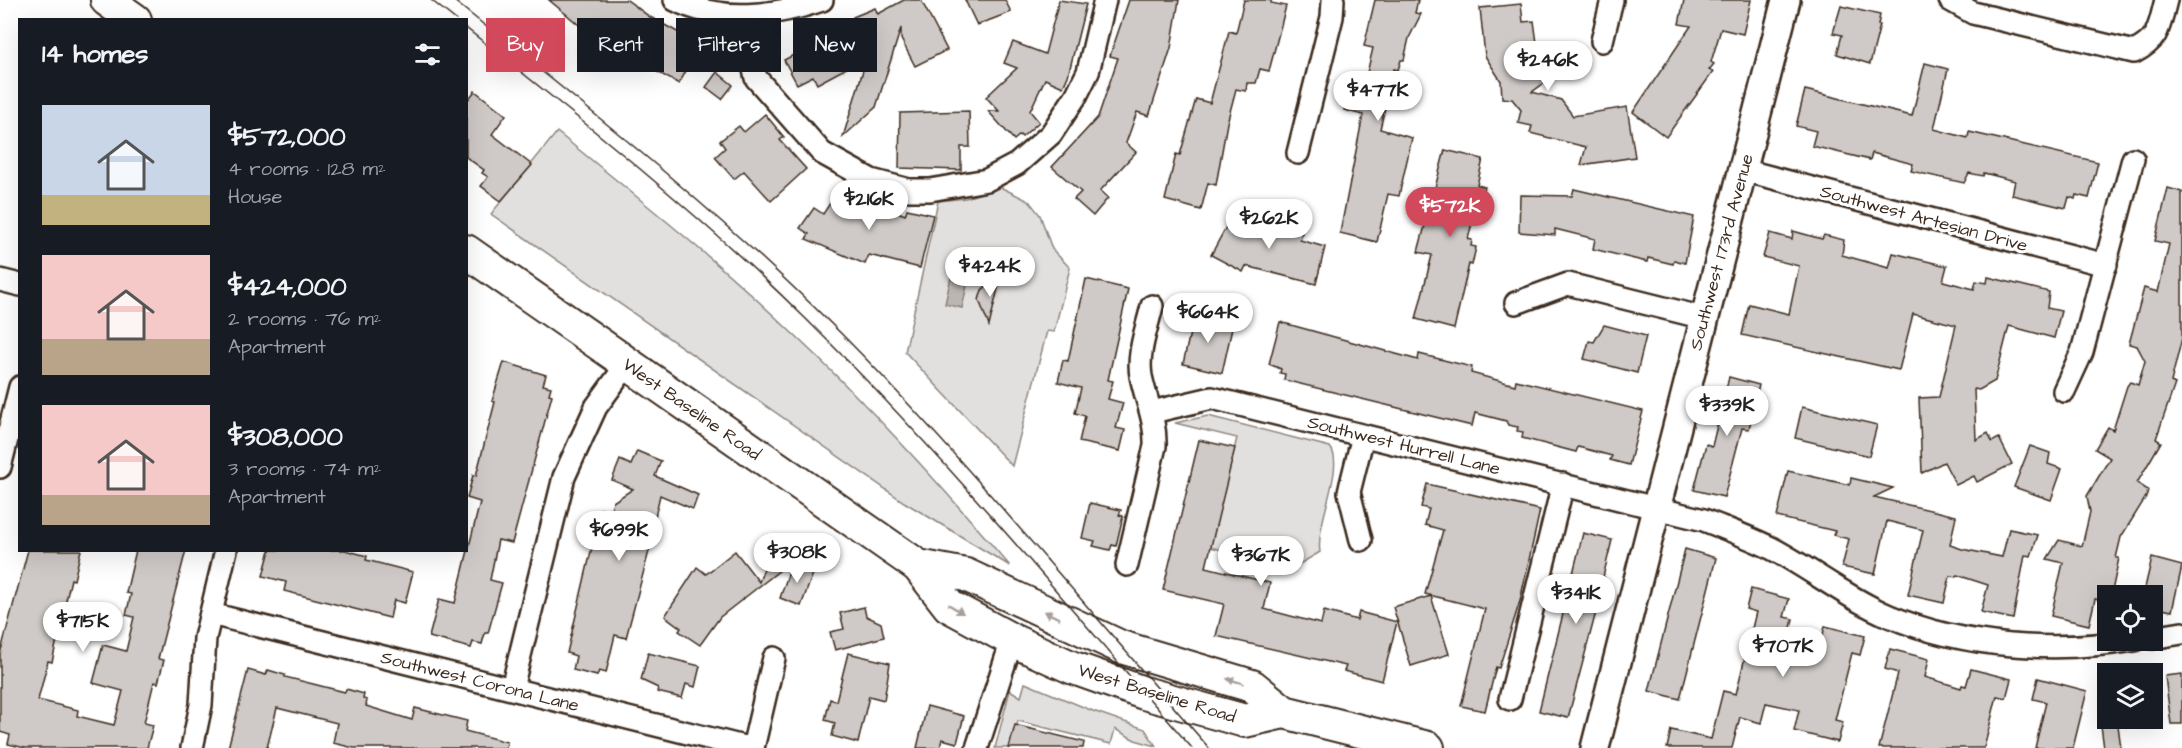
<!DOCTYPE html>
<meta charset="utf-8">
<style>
:root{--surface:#171b24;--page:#20242c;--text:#f1f3f6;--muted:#9ea1a6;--accent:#d1495b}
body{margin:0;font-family:"Architects Daughter",sans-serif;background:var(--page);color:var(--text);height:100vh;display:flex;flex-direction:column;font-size:22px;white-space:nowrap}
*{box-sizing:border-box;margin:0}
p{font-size:20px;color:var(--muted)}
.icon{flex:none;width:33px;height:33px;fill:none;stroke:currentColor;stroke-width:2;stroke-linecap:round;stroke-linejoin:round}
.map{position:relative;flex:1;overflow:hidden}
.details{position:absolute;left:18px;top:18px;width:450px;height:534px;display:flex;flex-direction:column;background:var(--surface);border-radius:0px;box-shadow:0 6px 24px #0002}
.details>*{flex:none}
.guide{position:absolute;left:486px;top:18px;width:570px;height:54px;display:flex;gap:12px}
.fabs{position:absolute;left:2097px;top:585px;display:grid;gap:12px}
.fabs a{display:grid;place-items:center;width:66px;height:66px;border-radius:0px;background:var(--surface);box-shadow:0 6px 24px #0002;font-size:30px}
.price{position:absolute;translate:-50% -51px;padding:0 14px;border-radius:21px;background:#fff;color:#222;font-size:20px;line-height:39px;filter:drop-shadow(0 2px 3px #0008)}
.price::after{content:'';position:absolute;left:50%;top:36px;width:18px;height:14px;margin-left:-9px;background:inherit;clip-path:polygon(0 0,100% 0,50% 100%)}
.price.active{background:var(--accent);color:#fff}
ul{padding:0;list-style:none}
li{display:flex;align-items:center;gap:18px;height:150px;padding:0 24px}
li span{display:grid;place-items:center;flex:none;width:168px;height:120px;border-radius:0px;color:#555}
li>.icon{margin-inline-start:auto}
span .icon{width:72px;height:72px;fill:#fffc;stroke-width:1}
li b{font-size:26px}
h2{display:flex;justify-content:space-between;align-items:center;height:72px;padding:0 24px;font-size:26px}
.chip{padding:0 21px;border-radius:0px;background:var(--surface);box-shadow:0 6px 24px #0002;font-size:21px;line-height:54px}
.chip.active{background:var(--accent);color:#fff}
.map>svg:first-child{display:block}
.green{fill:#e2e0de;stroke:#8e857e;stroke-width:1.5}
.water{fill:#bcb6b3;stroke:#887e77;stroke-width:1.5}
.building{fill:#cfcac7;stroke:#3b2a1e;stroke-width:1.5}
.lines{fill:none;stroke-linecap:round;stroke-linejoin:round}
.minor-casing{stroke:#3b2a1e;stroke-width:26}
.tertiary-casing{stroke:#3b2a1e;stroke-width:32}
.secondary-casing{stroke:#3b2a1e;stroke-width:36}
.minor{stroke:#fff;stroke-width:21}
.tertiary{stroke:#fff;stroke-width:27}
.secondary{stroke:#fff;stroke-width:32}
.tram{stroke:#3b2a1e;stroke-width:1.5}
.oneway{fill:#a79f9a}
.labels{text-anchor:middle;stroke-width:6;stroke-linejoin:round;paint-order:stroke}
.street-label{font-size:18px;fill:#3b2a1e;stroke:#fff}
</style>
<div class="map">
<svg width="2182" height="748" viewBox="0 0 2182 748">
<rect width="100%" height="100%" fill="#fff"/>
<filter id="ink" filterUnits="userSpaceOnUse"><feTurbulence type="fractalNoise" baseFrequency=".0167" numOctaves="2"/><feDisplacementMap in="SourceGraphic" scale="12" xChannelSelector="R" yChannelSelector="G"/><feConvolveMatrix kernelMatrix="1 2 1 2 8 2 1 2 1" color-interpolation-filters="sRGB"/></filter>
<g filter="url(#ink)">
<!-- green -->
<g class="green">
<path d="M557,132C637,197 718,261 792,333C870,406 941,485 1010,566L904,502L491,214Z"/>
<path d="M1000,187L1029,201L1040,215L1052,249L1070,268L1054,332L1047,331L1012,466L905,352L938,201L966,198Z"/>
<path d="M1208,416L1330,447C1346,466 1315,524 1320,552L1293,568L1210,547L1237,438L1175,423Z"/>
<path d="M1025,683L1093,711L1145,729L1156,746L1135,740L1115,729L1111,744L1018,721L1011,748H995L1010,690L1021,697Z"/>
</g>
<!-- water -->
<path class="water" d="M953,268L970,272L962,308L945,304Z"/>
<!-- building -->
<g class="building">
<path d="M549,0H627L650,17L694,41L688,53L694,56L679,84L643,64L649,54L622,40L613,53Z"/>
<path d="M904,0H921L947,50L915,66L901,39V28L876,107L843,137L867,57L817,84L813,76L797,84L784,60L855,22L853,17L875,8L878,14Z"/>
<path d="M965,0H1005L1011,12L977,25Z"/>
<path d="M1059,0L1086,4L1068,76L1063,87L1045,79L1030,111L1039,122L1022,137L1020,135L1014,140L988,111H999L986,97L1017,68L1004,63L1013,42L1045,54Z"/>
<path d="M1129,0H1179L1171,48L1149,116L1137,112L1126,143L1136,152L1100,191L1108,198L1093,216L1074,199L1081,192L1052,167L1098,117L1118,58L1110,56Z"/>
<path d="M1244,0H1271V3L1286,6L1269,71L1260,69L1256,83H1247L1246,91L1236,89L1227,123L1216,185L1208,183L1201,210L1165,200L1176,154L1180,155L1196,99L1210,103L1229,31L1236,33Z"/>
<path d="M1375,0H1418L1415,13L1421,14L1409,38L1404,60H1401L1398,70L1394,69L1380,129L1412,138L1399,196L1388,194L1377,242L1340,233L1363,115L1344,110L1349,89L1358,91L1367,73L1373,48L1364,46Z"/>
<path d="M1684,0H1751L1743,34L1721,29L1711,62L1714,64L1709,70L1713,72L1666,137L1633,112L1691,26L1679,24Z"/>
<path d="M1521,4L1523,22L1534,21L1537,43L1519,45L1547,81L1532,92L1561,100L1573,116L1627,107L1635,157L1581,165L1586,147L1530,133L1532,126L1518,123L1521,110L1512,99L1502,98L1501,81L1485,56L1480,8Z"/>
<path d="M1841,6L1880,15L1878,25H1880L1870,64L1837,54L1842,35L1833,33Z"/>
<path d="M1925,63L1948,69L1934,129L1968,138L1969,132L2098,162L2089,198L2076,195L2075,199L2069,197L2066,208L2012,195L2015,181L1984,173L1983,176L1969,173L1964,183L1911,171L1913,164L1872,153L1870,160L1812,146L1816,131L1796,126L1805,90L1912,116Z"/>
<path d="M717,72L733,85L722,99L706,87Z"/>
<path d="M475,91L506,115L492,134L532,165L501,201L481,186L488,177L482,173L484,170L466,157V102Z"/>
<path d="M969,111L970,147H961V170L899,168L900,113Z"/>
<path d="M765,114L784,137L780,140L806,169L771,201L744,171L734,179L715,157L725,148L720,141L739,126L744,132Z"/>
<path d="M1445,150L1483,159L1477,185L1485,187L1479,208L1476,207L1468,239L1472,240L1471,246L1476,247L1472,265L1469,264L1454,329L1416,319L1432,255L1418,252Z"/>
<path d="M840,188L873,211L876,203L905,215L907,209L933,215L920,268L869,255L865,264L806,239L809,234L800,228L814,208L823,214Z"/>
<path d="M2168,188L2182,192V338L2171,382L2175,384L2156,439L2161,442L2137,483L2148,490L2146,497L2121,537L2116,558H2119L2111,596H2108V602L2095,599L2089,625L2051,616L2063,563L2047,559L2059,540L2082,546L2090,512L2087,496L2110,458L2095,449L2108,427L2113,430L2127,386L2130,382L2138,385L2145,361L2137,346L2129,344L2144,288L2158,292L2169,244L2155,241Z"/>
<path d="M1574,189L1694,217L1685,263L1674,260L1673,264L1648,258L1647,262L1593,249L1595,239L1555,229V235L1519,232L1520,195L1572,196Z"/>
<path d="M1253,215L1273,226L1302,233L1300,240L1325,247L1316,284L1246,266L1243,272L1211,255L1232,216L1242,221L1244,217L1250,220Z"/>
<path d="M1793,231L1822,239L1824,235L1844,240L1842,255L1889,268L1893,253L1947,266L1943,281L1974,289L1976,281L1987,283L1988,277L2049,292L2047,308L2061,311L2054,338L2009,326L1995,381L1979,390L1974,389L1976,440L1988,433L1992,442L1999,438L2012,464L1977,482L1974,476L1956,485L1944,462L1922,473L1919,398L1939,397L1956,325L1913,314L1899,370L1742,335L1749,304L1789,314L1799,266L1763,257L1770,233L1792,239Z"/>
<path d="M1002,272L989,326L979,300L982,290Z"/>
<path d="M1086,279L1128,289L1108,380L1113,381L1108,399L1123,403L1116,428L1125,430L1120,451L1079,442L1085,416L1075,413L1081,388L1058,382L1063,360L1068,361Z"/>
<path d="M1194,315L1233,324L1222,373L1183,364Z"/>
<path d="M1280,322L1418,360L1419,354L1472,367L1471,373L1515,385L1516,380L1643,411L1629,465L1610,460L1612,456L1578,447L1576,452L1522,438L1523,432L1517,431L1518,427L1508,425L1506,421L1475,413L1472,426L1284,380L1285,374L1280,373L1281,369L1269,364Z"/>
<path d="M1604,325L1646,336L1637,373L1584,359L1589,341L1594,342Z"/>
<path d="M504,362L546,375L543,385L551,387L549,394L552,395L512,543L498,540L490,580L502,583L488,633H485L482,644L473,642L471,648L429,637L439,599L455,603L480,502L467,498L473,475L476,476L495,402L492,401Z"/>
<path d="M1729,377L1759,385L1749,429L1742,428L1724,497L1694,490L1706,444L1712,446Z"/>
<path d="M1802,407L1877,425L1869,456L1795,438Z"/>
<path d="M1199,440L1235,448L1206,567L1270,583L1264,609L1321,624L1324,611L1357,620L1359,612L1397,622L1382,681L1344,671L1346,666L1216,636L1224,604L1163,590Z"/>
<path d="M2030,446L2050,453L2048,464L2062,469L2051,500L2014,487Z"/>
<path d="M637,451L661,461L655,476L698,495L693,509L660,495L650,539L652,540L626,638L615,635L606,673L599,671L597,676L573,670L576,656L567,653L601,509L610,512L613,502L633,489L612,480L620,460L631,465Z"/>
<path d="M1788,471L1850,485L1851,478L1893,488L1874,497L1956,516L1950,545L1962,549L2002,557L2009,529L2038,535L2031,556L2025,555L2013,619L1981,612L1988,585L1957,575L1956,577L1950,576L1944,603L1908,595L1923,530L1887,521L1875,574L1842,567L1849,539L1833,535L1835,531L1777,517Z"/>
<path d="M1427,484L1540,510L1520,601L1499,668L1496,667L1485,711L1461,706L1485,609L1425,594L1443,530L1425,525L1429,509L1421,507Z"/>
<path d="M1090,503L1121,510L1119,515L1123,516L1116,546L1112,545L1110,550L1093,546L1095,541L1082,538Z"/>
<path d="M1583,533L1612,540L1603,577L1605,578L1568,718L1539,711Z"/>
<path d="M772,547L798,556L720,617L700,645L679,631L681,628L665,616L697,567L706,574L735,551L759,582Z"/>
<path d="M1685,549L1716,558L1680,699L1649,691Z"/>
<path d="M28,550H81L74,580L71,579L52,662L48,661L38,700L78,710L77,716L114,725L123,691L93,683L103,645L126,651L134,617L126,615L131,594L126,593L136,550H186L158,659L164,660L158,683L154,682L144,723L153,725L147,748H25L8,744L10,735L0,732V654Z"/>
<path d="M270,550H345L367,556L366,560L413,572L405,603L394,600L390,618L284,591L286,582L263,576Z"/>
<path d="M2152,558L2182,566L2172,611L2152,607V596H2143Z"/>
<path d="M792,563L814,571L801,606L780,598Z"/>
<path d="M1751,589L1789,599L1784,617L1793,619L1789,637L1821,643L1825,626L1865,636L1860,655L1852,653L1835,720L1843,722L1838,742L1794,731L1799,710L1766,703L1761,723L1740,717L1732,748H1667L1671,730L1711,739L1723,691L1736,694L1756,612L1746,609Z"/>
<path d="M1431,596L1449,654L1411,666L1393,607Z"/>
<path d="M864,607L866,616L881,623L884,637L835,650L830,632L844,629L840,613Z"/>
<path d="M1890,649L1929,659L1925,677L1961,688L1962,685L1966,686L1971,669L2011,679L2006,698L1997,696L1984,748H1879L1898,673L1885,669Z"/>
<path d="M648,653L700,666L695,687L686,684L682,698L657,692L658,688L641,680Z"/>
<path d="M848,653L890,663L884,700L869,696L858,743L832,736L835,723L825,720L830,699L836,701Z"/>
<path d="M248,670L266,675L268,670L285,675V677L345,692L346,689L364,694L363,699L367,700L366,706L412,720L415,708L467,721L465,731L507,742L506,748H354L333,743L337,723L277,708L267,748H228Z"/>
<path d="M2182,674V724H2171L2165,676Z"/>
<path d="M2038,678L2087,691L2073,748H2035L2046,702L2033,699Z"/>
<path d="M927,706L964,716L957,743L942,739L940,748H917Z"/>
<path d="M2100,718H2117L2121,748H2104Z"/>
<path d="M1015,725L1084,742L1083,748H1009Z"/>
</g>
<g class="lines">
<!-- minor casing -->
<g class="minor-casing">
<g id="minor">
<path d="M675,0C720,23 776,16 822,0"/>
<path d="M1950,0L1973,13L2134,52C2160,39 2159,26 2166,0"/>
<path d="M741,16L756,78L822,153L871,180L909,190H930L987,180L1017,164L1051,134L1076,96L1088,72L1105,0"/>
<path d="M1602,41L1612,0"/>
<path d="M1298,153L1332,17L1333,0"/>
<path d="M1743,170L2106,265"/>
<path d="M0,280L20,285"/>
<path d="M1516,303L1568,284L1704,318"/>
<path d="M2064,391L2082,352L2133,159"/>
<path d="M1152,412L1212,398L1704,520C1726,529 1749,537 1771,548C1811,569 1847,598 1889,616C1965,648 2055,653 2135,640"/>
<path d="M0,467L20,387"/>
<path d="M1361,540L1349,492L1363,436"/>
<path d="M1127,565L1155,446C1156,420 1146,401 1141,376C1137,353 1147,328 1152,306"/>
<path d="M211,614L748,748"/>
<path d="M2152,638L2182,633"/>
<path d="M512,688L564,477L596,407L628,363"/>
<path d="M1510,699L1563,484"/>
<path d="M192,748L201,705L205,638L226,550"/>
<path d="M753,748L774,658"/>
<path d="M977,748L1012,640"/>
</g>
</g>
<!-- tertiary casing -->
<g class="tertiary-casing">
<path id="tertiary" d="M1595,748L1786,0"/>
</g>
<!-- secondary casing -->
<g class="secondary-casing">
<g id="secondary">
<path d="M107,0L135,20"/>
<path d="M466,251L918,566L949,606L1012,640L1071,667L1144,693L1245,721L1284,712"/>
<path d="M918,566L966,575L1121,647L1252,686L1284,712L1428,748"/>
</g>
</g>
<!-- minor -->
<use href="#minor" class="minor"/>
<!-- tertiary -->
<use href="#tertiary" class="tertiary"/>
<!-- secondary -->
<use href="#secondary" class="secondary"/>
<!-- tram -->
<g class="tram">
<path d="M431,0L456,20"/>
<path d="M453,0C597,115 741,229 869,362C987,486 1097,619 1209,748"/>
<path d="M466,28C583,121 700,214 806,319C943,454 1066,603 1192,748"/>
</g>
</g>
<!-- one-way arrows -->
<defs><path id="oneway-solid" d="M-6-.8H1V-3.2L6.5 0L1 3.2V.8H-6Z" transform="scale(1.5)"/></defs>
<g class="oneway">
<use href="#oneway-solid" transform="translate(956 609) rotate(31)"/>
<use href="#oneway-solid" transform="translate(1052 615) rotate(-155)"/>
<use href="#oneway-solid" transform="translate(1235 681) rotate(-163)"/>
</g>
</g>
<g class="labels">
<!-- street labels -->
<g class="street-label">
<text transform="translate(1924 218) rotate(15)" y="6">Southwest Artesian Drive</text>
<text transform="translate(1721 252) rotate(-75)" y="6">Southwest 173rd Avenue</text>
<text transform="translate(692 409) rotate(35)" y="6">West Baseline Road</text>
<text transform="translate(1404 445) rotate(14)" y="6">Southwest Hurrell Lane</text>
<text transform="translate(480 681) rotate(14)" y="6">Southwest Corona Lane</text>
<text transform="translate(1157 693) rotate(17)" y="6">West Baseline Road</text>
</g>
</g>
</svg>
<div class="fabs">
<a><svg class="icon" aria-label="locate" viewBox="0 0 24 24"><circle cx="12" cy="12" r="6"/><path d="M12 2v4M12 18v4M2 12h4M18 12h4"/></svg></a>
<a><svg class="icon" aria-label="layers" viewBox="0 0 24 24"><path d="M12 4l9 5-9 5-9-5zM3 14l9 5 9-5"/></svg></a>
</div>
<b class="price" style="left:1548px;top:92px">$246K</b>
<b class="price" style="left:1378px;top:122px">$477K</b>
<b class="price" style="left:869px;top:231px">$216K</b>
<b class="price active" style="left:1450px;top:238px">$572K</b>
<b class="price" style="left:1269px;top:250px">$262K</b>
<b class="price" style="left:990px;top:298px">$424K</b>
<b class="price" style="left:1208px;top:344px">$664K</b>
<b class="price" style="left:1727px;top:437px">$339K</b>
<b class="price" style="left:619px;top:562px">$699K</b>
<b class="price" style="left:797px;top:584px">$308K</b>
<b class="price" style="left:1261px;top:587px">$367K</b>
<b class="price" style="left:1576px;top:625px">$341K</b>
<b class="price" style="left:83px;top:653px">$715K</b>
<b class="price" style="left:1783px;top:678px">$707K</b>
<div class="guide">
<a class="chip active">Buy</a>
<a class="chip">Rent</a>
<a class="chip">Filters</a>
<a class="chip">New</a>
</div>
<section class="details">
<h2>14 homes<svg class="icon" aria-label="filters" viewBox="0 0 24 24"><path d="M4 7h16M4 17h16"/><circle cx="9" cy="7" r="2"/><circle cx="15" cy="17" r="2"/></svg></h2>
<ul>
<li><span style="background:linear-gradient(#c9d6e8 75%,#c2b280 0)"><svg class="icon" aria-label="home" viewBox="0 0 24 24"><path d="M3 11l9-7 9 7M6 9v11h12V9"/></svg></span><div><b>$572,000</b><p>4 rooms · 128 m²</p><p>House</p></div></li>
<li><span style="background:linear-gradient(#f6c9c9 70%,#b9a48a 0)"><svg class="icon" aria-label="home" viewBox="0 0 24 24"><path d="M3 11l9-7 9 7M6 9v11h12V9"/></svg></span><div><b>$424,000</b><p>2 rooms · 76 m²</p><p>Apartment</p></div></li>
<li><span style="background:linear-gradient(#f6c9c9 75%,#b9a48a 0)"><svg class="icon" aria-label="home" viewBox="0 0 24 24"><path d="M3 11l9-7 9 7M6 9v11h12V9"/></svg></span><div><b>$308,000</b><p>3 rooms · 74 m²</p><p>Apartment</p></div></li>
</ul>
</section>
</div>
